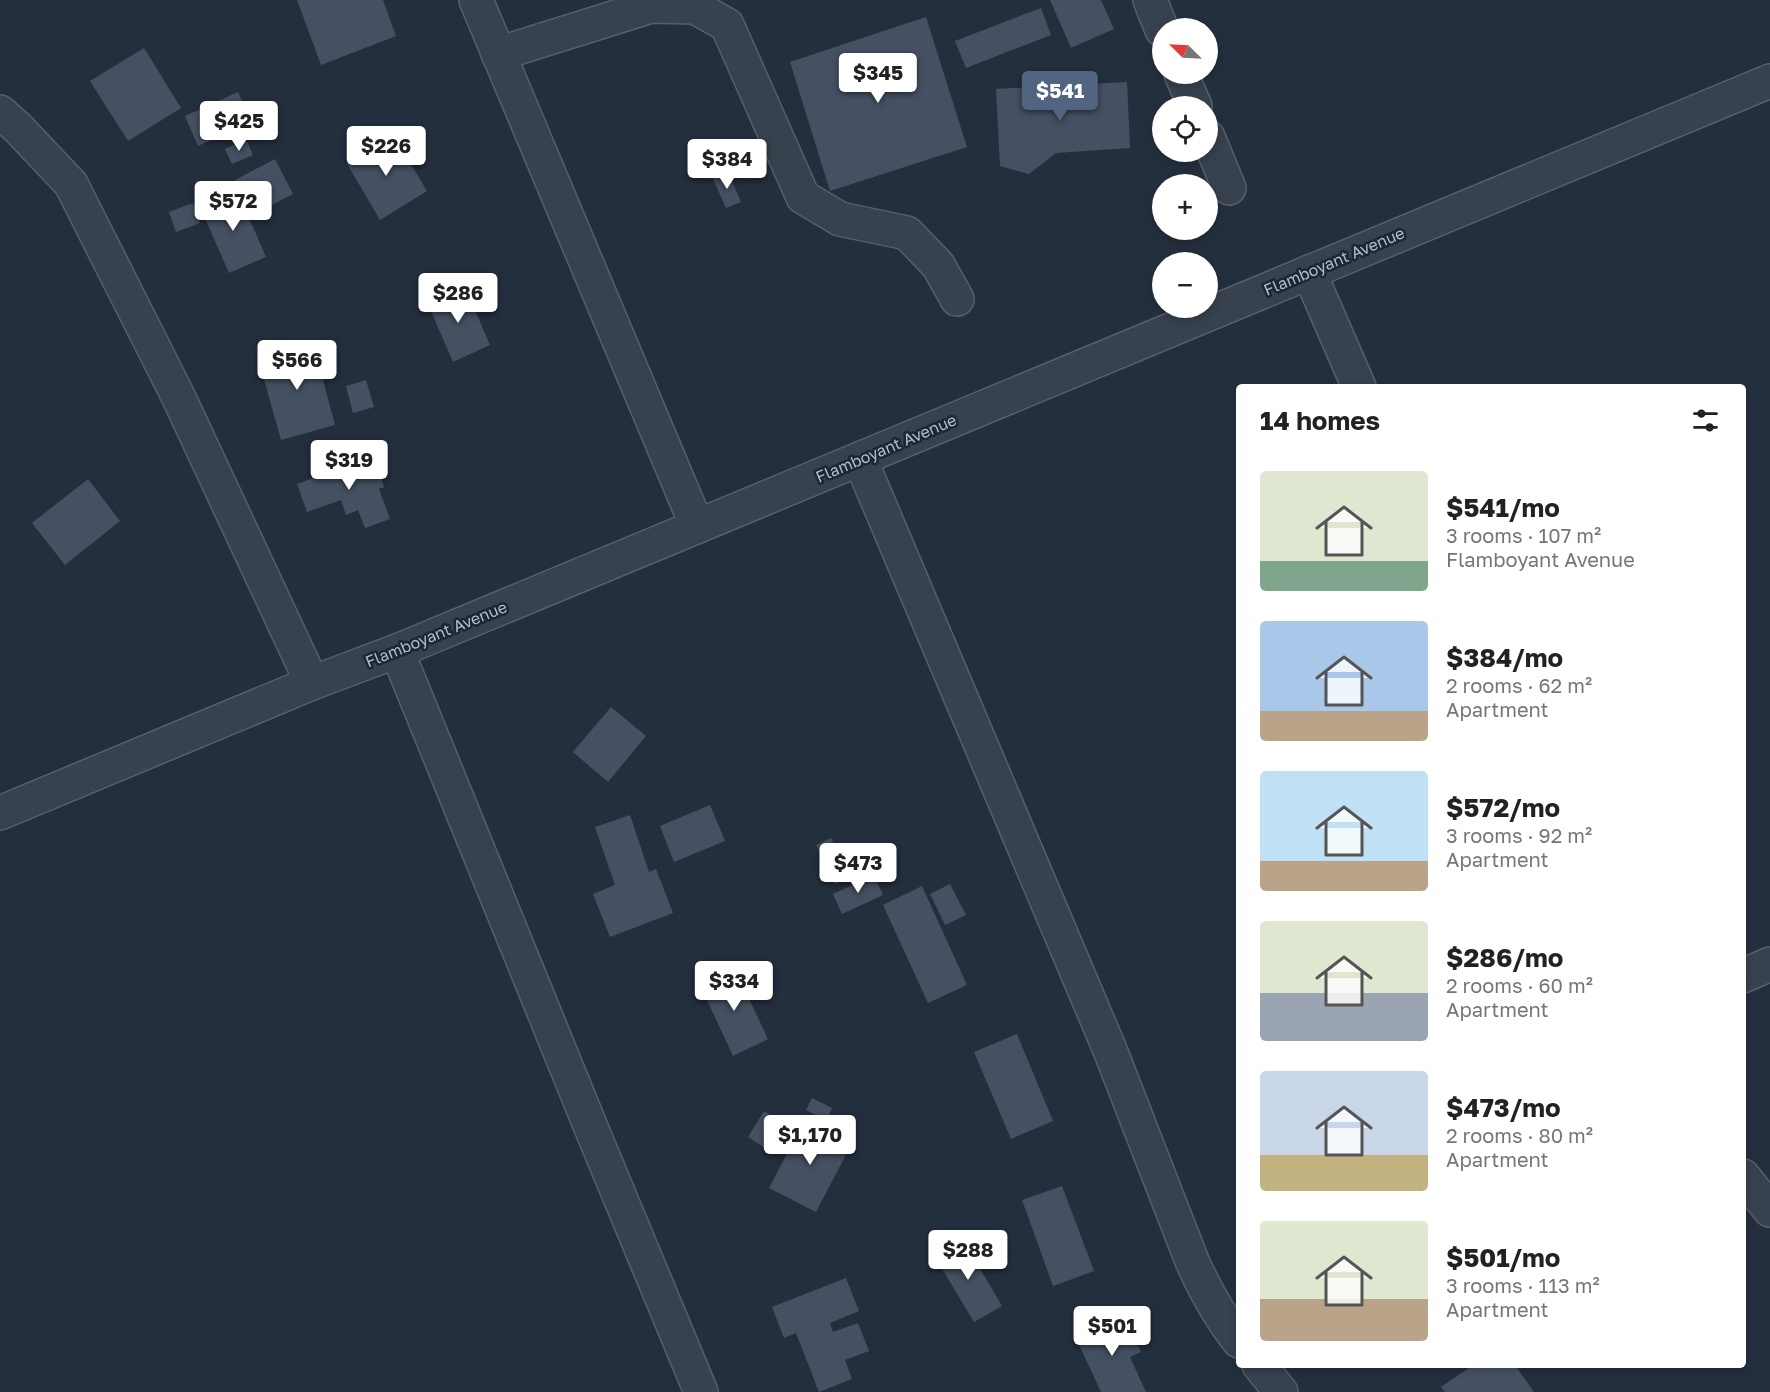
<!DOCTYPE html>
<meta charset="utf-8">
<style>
:root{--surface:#fff;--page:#f6f6f6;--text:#222;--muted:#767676;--accent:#516482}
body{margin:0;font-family:"Golos Text",sans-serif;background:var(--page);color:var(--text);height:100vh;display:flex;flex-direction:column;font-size:22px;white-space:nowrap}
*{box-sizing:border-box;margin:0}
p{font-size:20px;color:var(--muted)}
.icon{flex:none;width:33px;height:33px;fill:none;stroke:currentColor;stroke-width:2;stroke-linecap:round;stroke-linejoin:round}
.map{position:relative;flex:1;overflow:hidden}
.panel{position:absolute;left:1236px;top:384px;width:510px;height:984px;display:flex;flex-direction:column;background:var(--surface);border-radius:6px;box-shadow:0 3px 9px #0003}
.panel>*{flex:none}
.needle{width:39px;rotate:294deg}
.controls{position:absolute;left:1152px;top:18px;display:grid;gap:12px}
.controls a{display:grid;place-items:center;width:66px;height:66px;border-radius:50%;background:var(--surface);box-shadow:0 3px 9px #0003;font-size:30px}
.price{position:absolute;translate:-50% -51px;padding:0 14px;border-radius:6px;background:#fff;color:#222;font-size:20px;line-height:39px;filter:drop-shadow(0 2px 3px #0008)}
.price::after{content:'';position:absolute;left:50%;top:36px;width:18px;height:14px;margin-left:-9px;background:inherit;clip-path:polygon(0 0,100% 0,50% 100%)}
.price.active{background:var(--accent);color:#fff}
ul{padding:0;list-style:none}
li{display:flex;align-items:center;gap:18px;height:150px;padding:0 24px}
li span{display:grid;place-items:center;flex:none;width:168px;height:120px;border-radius:6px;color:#555}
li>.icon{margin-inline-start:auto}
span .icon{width:72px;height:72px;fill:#fffc;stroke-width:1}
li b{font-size:26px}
h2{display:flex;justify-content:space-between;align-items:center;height:72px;padding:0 24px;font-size:26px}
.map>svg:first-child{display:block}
.building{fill:#455162}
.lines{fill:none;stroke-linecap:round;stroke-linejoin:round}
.minor-casing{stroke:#565f6c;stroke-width:36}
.minor{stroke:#38414e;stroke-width:33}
.labels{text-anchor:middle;stroke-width:5;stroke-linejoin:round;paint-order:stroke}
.street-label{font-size:16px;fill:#b4bcc9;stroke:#1d2633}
</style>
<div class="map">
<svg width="1770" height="1392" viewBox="0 0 1770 1392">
<rect width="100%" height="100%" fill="#242f3e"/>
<!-- building -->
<g class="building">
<path d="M297,0H383L396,36L321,65Z"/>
<path d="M1050,0H1101L1114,29L1071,48Z"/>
<path d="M1041,8L1051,35L966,68L955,41Z"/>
<path d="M926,17L967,147L830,191L790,62Z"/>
<path d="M144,48L181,108L128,141L90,81Z"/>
<path d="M1127,82L1130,148L1056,153L1029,174L1000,166L996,89Z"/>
<path d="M238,92L252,122L198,146L185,116Z"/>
<path d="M393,134L427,191L380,220L346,162Z"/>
<path d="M246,139L253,155L232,164L225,149Z"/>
<path d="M275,159L293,194L252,215L235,180Z"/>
<path d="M728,172L741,202L726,208L713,179Z"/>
<path d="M237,190L266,257L229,273L200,207Z"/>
<path d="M193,203L200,223L176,232L169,212Z"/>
<path d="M464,285L490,345L453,362L427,302Z"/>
<path d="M313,343L335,425L281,440L258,358Z"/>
<path d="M366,380L374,407L353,413L346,386Z"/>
<path d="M374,456L384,487L379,489L390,519L365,528L358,510L346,515L341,500L307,512L297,484Z"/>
<path d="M88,479L120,521L65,565L32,523Z"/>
<path d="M611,707L646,736L608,782L573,752Z"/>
<path d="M710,805L725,841L674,862L660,826Z"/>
<path d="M630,815L649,872L656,869L673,913L610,937L593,894L615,885L595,827Z"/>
<path d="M831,838L850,877L835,884L816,845Z"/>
<path d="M874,875L883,895L842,914L833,894Z"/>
<path d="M950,884L966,915L945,925L930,894Z"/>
<path d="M922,886L967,985L928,1003L883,905Z"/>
<path d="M735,969L768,1039L733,1056L700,985Z"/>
<path d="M1017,1034L1053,1121L1011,1139L974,1052Z"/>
<path d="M812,1098L832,1108L827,1121L806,1110Z"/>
<path d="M764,1111L786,1125L770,1151L748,1137Z"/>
<path d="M804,1121L851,1145L816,1212L769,1188Z"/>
<path d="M1062,1186L1094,1271L1053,1286L1022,1200Z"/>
<path d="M963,1240L1002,1306L974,1322L935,1257Z"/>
<path d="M846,1278L859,1311L830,1323L833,1332L858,1323L869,1351L845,1360L852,1379L819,1392L796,1333L784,1338L772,1307Z"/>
<path d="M1123,1316L1141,1352L1130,1357L1146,1392H1101L1076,1338Z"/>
<path d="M1473,1365H1515L1534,1392H1445L1441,1387Z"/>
</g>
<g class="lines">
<!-- minor casing -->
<g class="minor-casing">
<g id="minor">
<path d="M476,0L697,526"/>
<path d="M1150,0L1162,30"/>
<path d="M498,54L651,6L695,7L727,25L803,197L840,219L907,233L938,265L957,299"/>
<path d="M1181,74L1195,106"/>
<path d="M0,112L18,128L71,184L178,396L312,683"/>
<path d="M1208,137L1229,188"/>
<path d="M1309,272L1359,387"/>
<path d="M860,459L1110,1050L1192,1261C1205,1290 1219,1316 1239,1341"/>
<path d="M397,651L592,1130L701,1392"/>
<path d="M0,813L312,683L397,651L1770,81"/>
<path d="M1743,976L1770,964"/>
<path d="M1743,1176L1770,1210"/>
<path d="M1259,1365L1281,1392"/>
</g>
</g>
<!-- minor -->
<use href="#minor" class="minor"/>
</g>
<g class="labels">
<!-- street labels -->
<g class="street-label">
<text transform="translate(1334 261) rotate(-23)" y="6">Flamboyant Avenue</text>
<text transform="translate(886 448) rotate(-23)" y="6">Flamboyant Avenue</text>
<text transform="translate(436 634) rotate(-22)" y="6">Flamboyant Avenue</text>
</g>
</g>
</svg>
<div class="controls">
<a><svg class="needle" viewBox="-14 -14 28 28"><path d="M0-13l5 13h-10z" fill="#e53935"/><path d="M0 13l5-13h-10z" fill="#767676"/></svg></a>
<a><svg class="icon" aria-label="locate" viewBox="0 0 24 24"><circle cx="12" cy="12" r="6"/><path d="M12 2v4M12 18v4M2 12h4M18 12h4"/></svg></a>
<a>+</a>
<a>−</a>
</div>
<b class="price" style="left:878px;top:104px">$345</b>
<b class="price active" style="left:1060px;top:122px">$541</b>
<b class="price" style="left:239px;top:152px">$425</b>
<b class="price" style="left:386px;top:177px">$226</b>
<b class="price" style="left:727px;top:190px">$384</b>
<b class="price" style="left:233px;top:232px">$572</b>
<b class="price" style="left:458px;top:324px">$286</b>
<b class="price" style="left:297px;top:391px">$566</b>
<b class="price" style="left:349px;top:491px">$319</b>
<b class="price" style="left:858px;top:894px">$473</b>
<b class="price" style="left:734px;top:1012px">$334</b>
<b class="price" style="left:810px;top:1166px">$1,170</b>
<b class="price" style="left:968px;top:1281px">$288</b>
<b class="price" style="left:1112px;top:1357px">$501</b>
<section class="panel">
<h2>14 homes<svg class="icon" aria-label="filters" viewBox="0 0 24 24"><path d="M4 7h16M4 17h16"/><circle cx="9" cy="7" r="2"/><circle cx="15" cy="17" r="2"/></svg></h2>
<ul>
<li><span style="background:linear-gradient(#dfe7d0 75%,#7fa58c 0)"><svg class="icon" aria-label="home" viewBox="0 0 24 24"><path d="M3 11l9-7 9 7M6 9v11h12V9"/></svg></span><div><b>$541/mo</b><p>3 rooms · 107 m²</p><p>Flamboyant Avenue</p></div></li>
<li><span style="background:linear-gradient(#a9c7e8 75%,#b9a48a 0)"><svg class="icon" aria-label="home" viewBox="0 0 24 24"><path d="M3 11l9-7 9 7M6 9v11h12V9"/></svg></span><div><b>$384/mo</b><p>2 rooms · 62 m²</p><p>Apartment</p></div></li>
<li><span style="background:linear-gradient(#bfe0f5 75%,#b9a48a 0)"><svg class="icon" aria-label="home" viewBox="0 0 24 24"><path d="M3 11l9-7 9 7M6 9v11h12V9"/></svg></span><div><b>$572/mo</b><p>3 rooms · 92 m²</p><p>Apartment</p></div></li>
<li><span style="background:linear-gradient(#dfe7d0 60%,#9aa5b1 0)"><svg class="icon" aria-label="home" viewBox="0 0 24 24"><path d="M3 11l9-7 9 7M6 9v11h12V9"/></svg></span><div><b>$286/mo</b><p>2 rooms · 60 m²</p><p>Apartment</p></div></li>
<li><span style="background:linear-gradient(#c9d6e8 70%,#c2b280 0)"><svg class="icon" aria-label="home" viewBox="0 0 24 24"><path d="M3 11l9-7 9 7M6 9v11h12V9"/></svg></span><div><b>$473/mo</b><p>2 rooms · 80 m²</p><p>Apartment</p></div></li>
<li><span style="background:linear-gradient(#dfe7d0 65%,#b9a48a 0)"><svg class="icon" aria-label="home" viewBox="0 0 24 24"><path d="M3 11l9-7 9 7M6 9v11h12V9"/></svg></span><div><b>$501/mo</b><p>3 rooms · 113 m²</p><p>Apartment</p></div></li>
</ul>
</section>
</div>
